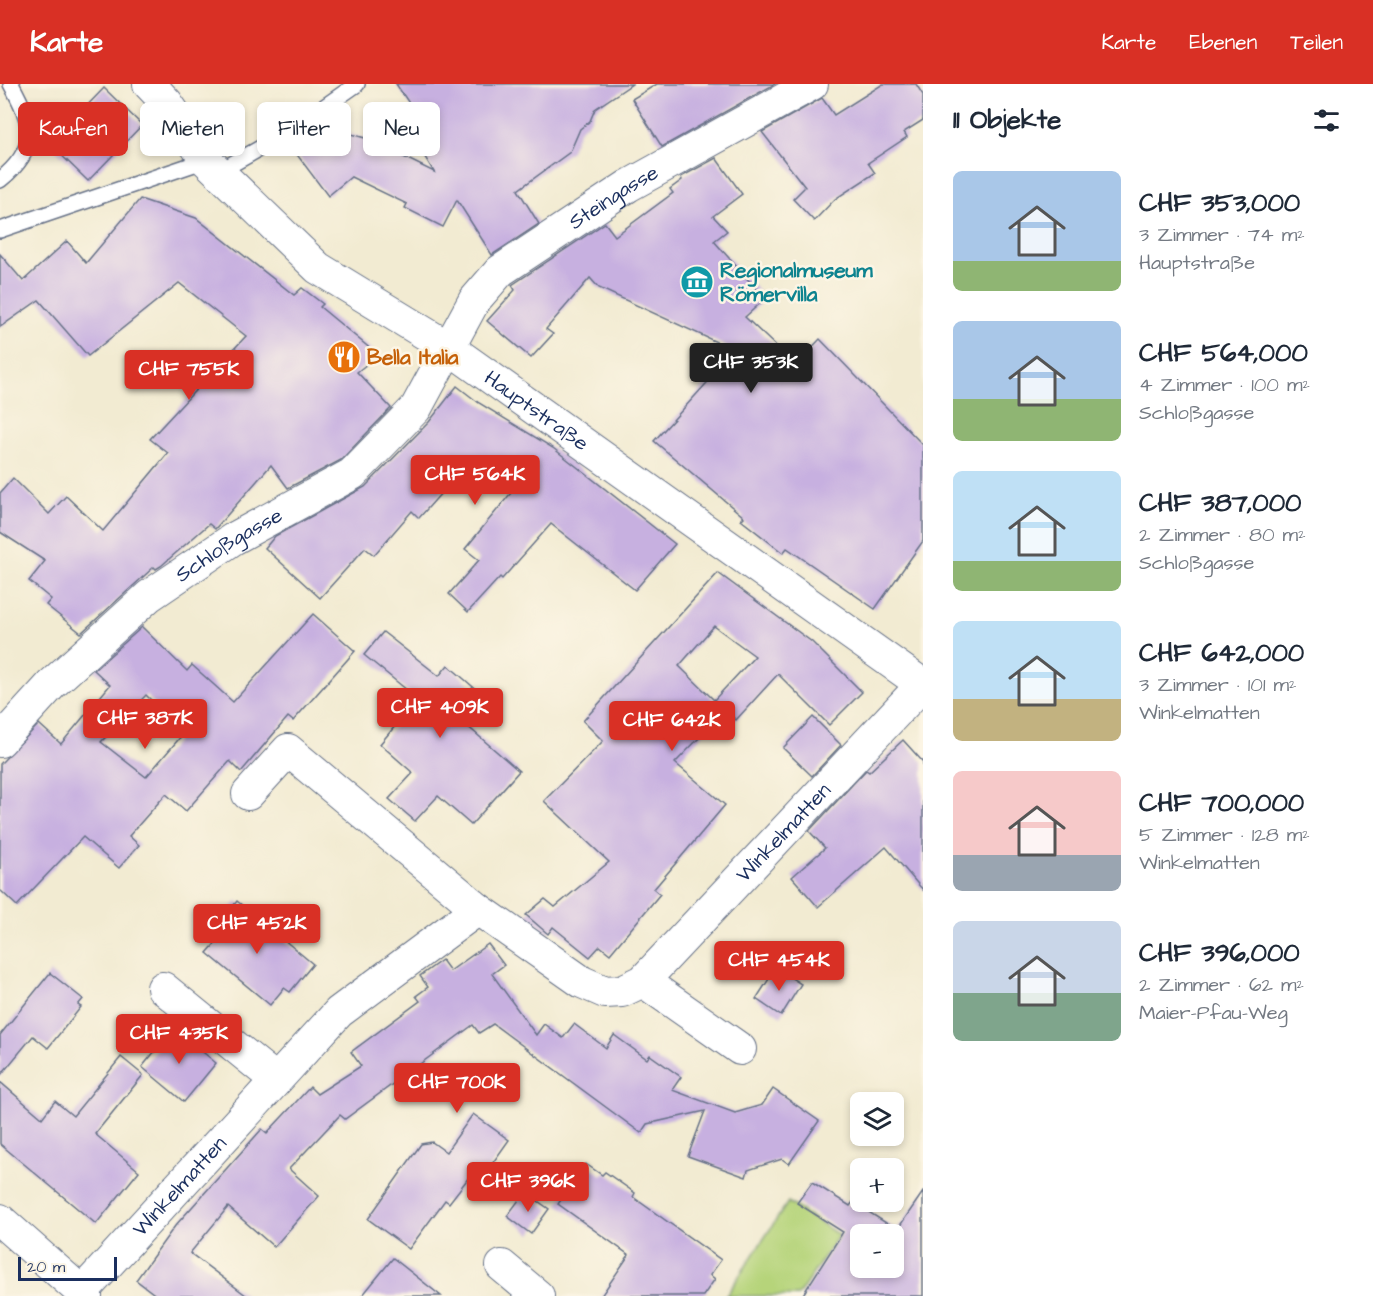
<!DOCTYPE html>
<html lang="de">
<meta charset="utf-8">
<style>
:root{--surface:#fff;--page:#f6f6f7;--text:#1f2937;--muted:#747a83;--accent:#d93025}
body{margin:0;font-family:"Architects Daughter",sans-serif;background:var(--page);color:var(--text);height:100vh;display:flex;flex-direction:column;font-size:22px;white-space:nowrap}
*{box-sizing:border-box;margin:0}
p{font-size:20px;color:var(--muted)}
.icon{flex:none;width:33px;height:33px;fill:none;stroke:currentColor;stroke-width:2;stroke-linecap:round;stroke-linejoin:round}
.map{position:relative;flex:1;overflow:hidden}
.sheet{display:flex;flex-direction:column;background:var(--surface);width:450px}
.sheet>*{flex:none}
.top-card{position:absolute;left:18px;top:18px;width:570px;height:54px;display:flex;gap:12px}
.buttons{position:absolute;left:850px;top:1008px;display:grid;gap:12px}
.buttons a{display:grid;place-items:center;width:54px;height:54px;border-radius:9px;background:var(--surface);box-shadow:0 3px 9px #0003;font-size:30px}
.scale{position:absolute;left:18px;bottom:15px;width:99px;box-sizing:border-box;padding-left:6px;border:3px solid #1b2f5e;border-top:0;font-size:16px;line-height:21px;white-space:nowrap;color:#1b2f5e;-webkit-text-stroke:4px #fcf5e5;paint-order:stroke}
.price{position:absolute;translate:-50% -51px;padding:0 14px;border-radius:6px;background:var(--accent);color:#fff;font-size:20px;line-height:39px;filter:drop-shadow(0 2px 3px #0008)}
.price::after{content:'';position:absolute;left:50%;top:36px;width:18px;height:14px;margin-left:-9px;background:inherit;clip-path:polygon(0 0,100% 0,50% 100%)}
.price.on{background:#222;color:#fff}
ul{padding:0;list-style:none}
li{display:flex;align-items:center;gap:18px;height:150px;padding:0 30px}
li span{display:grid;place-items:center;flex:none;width:168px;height:120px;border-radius:9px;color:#555}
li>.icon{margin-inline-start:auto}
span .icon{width:72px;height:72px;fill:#fffc;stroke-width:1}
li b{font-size:26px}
h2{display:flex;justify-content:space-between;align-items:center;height:72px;padding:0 30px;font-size:26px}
.pill{padding:0 21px;border-radius:9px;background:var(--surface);box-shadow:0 3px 9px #0003;font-size:21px;line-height:54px}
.pill.on{background:var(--accent);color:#fff}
header{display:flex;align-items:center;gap:36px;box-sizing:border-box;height:84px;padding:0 30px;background:var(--accent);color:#fff}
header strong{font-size:28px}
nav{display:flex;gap:33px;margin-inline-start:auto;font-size:21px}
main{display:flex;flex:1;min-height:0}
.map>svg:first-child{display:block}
.green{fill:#b6d47a;stroke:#68826c;stroke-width:1.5}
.building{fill:#c7b0e0;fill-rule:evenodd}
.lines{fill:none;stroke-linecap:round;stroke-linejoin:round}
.service-casing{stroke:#667187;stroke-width:18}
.minor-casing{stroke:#667187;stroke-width:34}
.service{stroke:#fff;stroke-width:15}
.minor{stroke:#fff;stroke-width:32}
.labels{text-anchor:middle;stroke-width:5;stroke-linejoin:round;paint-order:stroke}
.street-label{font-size:21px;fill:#1b2f5e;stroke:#fcf5e5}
.culture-label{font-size:21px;font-weight:bold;fill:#0d838f;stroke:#fcf5e5;text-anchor:start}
.food-label{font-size:21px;font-weight:bold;fill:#c56008;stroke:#fcf5e5;text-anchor:start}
</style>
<header>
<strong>Karte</strong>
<nav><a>Karte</a><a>Ebenen</a><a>Teilen</a></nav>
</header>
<main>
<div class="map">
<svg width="923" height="1212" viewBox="0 0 923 1212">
<rect width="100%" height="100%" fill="#fcf5e5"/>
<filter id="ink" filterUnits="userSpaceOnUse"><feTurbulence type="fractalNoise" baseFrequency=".0167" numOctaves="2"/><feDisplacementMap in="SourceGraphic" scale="12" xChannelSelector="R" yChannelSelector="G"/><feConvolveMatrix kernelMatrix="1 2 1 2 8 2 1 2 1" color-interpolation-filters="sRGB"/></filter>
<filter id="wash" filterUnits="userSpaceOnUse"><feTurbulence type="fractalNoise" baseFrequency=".008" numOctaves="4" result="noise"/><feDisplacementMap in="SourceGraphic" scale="24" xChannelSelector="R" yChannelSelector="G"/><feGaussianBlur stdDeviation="1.35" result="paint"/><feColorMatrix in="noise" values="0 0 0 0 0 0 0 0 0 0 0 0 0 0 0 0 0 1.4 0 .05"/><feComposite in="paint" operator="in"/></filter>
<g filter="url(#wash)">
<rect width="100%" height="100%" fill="#f2ebd2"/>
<!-- green -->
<path class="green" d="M788,1118L839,1151L798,1212H726Z"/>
<g id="blocks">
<!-- building -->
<g class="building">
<path d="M396,0H632L595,25L590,37L580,45L570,68L518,106L539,140L492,171L457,116L443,143L405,124L407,120L351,93L328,112L295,68L330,44L365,54L434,88L402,35L415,28Z"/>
<path d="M657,0H775L662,63L632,15Z"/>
<path d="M883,0H916L923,11V36L904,48L907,53L868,79L875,89L835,115L814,137L793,115L805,103L762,48L822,14L834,31Z"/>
<path d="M104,4L142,41L88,97L50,60Z"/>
<path d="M716,74L742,110L713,132L727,147L714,157L765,215L745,233L784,270L788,266L799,277L820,255L923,361V457L875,525L787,464L783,469L741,436L744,433L654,357L736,267L599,204L590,194L546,245L553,250L531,274L487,237L515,206L512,201L605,139L615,152L673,109L670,105L682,96L681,93Z"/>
<path d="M140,115L196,134L294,211L302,204L323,220L320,223L378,271L357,288L391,324L341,376L288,404L271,381L215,445L209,440L161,482L156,485L154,483L81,549L46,521L51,515L29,497L45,477L0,448V409L13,394L49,430L66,412L103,447L168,369L150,355L246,252L179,199L88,272L39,216L0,243V170L23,197L67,157L86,179Z"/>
<path d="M457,302L479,319L553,364L675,460L635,506L551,440L502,495L500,493L468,528L449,510L479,476L465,465L511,409L467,380L419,434L412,427L374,471L365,464L320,514L265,464L275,452L365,403L429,338Z"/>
<path d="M718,489L812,558L862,608L829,641L778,590L736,636L714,616L725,627L675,679L725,721L654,805L660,810L610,870L600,862L590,873L553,843L548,850L526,831L545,815L555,823L609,778L544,717L603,657L583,637ZM714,542L755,572L714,616L679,582Z"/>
<path d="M313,530L355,567L293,637L288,633L241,688L230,677L186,727L166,710L129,752L139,761L119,784L83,753L17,822L0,806V680L39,640L61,660L110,601L94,586L142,543L187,587L192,581L233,618ZM146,611L184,649L146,693L101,658Z"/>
<path d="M383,548L439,592L448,581L487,615L465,640L519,687L471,741L438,712L415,737L389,715L413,689L380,660L418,615L364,571Z"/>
<path d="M813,633L841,661L812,692L783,664Z"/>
<path d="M903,656L923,678V806L886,763L818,823L792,793L825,764L809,747L866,686L869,688Z"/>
<path d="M237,817L313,880L290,908L284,904L270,921L207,869L221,853L213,847Z"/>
<path d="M488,860L504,881L492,890L536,951L544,940L563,954L574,940L606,964L614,951L647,975L650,971L681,993L672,1006L735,1029L762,1021L773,1005L819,1037L789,1080L782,1075L748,1086L746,1093L688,1072L705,1027L647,1040L641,1049L493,940L479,949L473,941L345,1035L340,1031L289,1085L319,1112L274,1163L228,1123L190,1169L247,1212H157L136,1196L175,1142L262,1045L267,1049L310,1003L317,1010L361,982L351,968L420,917L416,912L428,903L420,892L442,876L450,887Z"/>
<path d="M776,884L801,900L781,932L756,915Z"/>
<path d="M50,889L83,915L78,921L81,923L48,964L33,952L0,992V951Z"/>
<path d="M174,944L216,979L184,1018L142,983Z"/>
<path d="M121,973L143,991L95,1050L139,1087L96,1140L0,1060V998L42,1034L55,1017L73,1032Z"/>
<path d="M473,1030L509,1056L482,1094L473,1088L449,1119L445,1116L409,1165L368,1135L421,1060L432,1058L446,1068Z"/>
<path d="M586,1080L602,1091L605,1088L635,1109L633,1113L721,1176L710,1191L715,1195L703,1212H601L629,1171L558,1120Z"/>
<path d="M812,1098L850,1122L853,1118L897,1146L923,1108V1212H802L843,1148L797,1119ZM861,1150H894V1184H861Z"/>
<path d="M525,1108L549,1125L531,1150L507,1132Z"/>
<path d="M393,1174L441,1212H362Z"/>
</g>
</g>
</g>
<g filter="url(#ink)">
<use href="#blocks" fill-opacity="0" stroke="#667187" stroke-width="1.5"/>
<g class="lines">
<!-- service casing -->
<g class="service-casing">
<g id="service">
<path d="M218,88L287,49L357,0"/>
<path d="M0,96C40,64 33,40 11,0"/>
<path d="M0,146L206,76"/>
</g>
</g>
<!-- minor casing -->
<g class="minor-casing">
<g id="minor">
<path id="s1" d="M149,0L167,19L206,76L318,184L449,264L923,601"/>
<path id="s2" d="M0,657L52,600L149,512L233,455L352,390L416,324L474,217L500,187L628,102L812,0"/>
<path id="s3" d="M248,710L288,666L478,825L582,898L605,908L622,907L643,897L923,600"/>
<path d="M643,897L740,965"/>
<path d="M163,904L276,996"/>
<path d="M0,1136L86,1212"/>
<path d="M502,1182L538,1212"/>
<path id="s4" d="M82,1208L339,928L478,825"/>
</g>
</g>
<!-- service -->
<use href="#service" class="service"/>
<!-- minor -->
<use href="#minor" class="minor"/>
</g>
</g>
<!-- icons -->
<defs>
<g id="museum-disc" transform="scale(1.725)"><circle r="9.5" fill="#0f9aa8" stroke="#fcf5e5"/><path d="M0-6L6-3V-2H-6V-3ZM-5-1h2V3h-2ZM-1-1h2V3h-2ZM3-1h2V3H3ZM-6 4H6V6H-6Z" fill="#fff"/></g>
<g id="restaurant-disc" transform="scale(1.725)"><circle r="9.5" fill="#e8710a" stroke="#fcf5e5"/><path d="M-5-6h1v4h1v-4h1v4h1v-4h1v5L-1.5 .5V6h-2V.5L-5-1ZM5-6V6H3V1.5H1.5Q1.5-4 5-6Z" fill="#fff"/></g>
</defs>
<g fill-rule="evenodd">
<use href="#museum-disc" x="697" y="198"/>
<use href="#restaurant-disc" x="344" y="273"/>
</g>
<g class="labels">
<!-- street labels -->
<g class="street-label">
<text dy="7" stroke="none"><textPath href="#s2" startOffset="834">Steingasse</textPath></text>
<text dy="7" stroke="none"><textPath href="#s1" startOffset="512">Hauptstraße</textPath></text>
<text dy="7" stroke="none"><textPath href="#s2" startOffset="303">Schloßgasse</textPath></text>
<text dy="7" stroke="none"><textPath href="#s3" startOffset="704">Winkelmatten</textPath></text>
<text dy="7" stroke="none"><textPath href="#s4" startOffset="144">Winkelmatten</textPath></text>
</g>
<!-- culture labels -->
<g class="culture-label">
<text x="720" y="193">Regionalmuseum<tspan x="720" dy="24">Römervilla</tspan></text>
</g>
<!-- food labels -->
<g class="food-label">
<text x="367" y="280">Bella Italia</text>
</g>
</g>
</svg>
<div class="buttons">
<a><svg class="icon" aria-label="layers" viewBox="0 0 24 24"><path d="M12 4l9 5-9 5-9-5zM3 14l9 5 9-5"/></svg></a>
<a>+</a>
<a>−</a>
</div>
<div class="scale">20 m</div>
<b class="price on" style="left:751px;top:310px">CHF 353K</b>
<b class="price" style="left:189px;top:317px">CHF 755K</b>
<b class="price" style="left:475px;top:422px">CHF 564K</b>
<b class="price" style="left:440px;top:655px">CHF 409K</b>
<b class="price" style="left:145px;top:666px">CHF 387K</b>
<b class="price" style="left:672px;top:668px">CHF 642K</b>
<b class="price" style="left:257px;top:871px">CHF 452K</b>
<b class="price" style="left:779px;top:908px">CHF 454K</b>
<b class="price" style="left:179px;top:981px">CHF 435K</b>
<b class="price" style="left:457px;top:1030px">CHF 700K</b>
<b class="price" style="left:528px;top:1129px">CHF 396K</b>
<div class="top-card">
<a class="pill on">Kaufen</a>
<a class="pill">Mieten</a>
<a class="pill">Filter</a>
<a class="pill">Neu</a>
</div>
</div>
<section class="sheet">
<h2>11 Objekte<svg class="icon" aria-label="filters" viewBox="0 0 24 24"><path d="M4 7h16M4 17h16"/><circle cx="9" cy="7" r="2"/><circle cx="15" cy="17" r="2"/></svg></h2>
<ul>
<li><span style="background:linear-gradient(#a9c7e8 75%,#8fb573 0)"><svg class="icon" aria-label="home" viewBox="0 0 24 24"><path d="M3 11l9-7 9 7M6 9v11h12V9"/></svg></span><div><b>CHF 353,000</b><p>3 Zimmer · 74 m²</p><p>Hauptstraße</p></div></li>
<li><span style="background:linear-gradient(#a9c7e8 65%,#8fb573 0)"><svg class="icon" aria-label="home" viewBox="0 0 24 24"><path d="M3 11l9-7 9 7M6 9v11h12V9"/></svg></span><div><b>CHF 564,000</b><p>4 Zimmer · 100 m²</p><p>Schloßgasse</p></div></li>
<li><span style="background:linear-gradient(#bfe0f5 75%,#8fb573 0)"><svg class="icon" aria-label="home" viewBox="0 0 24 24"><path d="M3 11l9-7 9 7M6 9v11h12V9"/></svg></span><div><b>CHF 387,000</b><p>2 Zimmer · 80 m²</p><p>Schloßgasse</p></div></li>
<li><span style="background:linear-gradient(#bfe0f5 65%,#c2b280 0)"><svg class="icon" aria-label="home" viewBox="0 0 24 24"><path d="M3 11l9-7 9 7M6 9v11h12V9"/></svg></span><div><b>CHF 642,000</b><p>3 Zimmer · 101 m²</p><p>Winkelmatten</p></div></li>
<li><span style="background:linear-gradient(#f6c9c9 70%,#9aa5b1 0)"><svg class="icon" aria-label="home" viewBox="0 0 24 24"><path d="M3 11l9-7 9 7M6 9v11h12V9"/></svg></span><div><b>CHF 700,000</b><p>5 Zimmer · 128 m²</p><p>Winkelmatten</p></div></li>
<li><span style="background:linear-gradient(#c9d6e8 60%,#7fa58c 0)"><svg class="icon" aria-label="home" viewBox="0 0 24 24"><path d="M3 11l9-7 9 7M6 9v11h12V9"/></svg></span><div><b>CHF 396,000</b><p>2 Zimmer · 62 m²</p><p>Maier-Pfau-Weg</p></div></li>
</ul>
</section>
</main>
